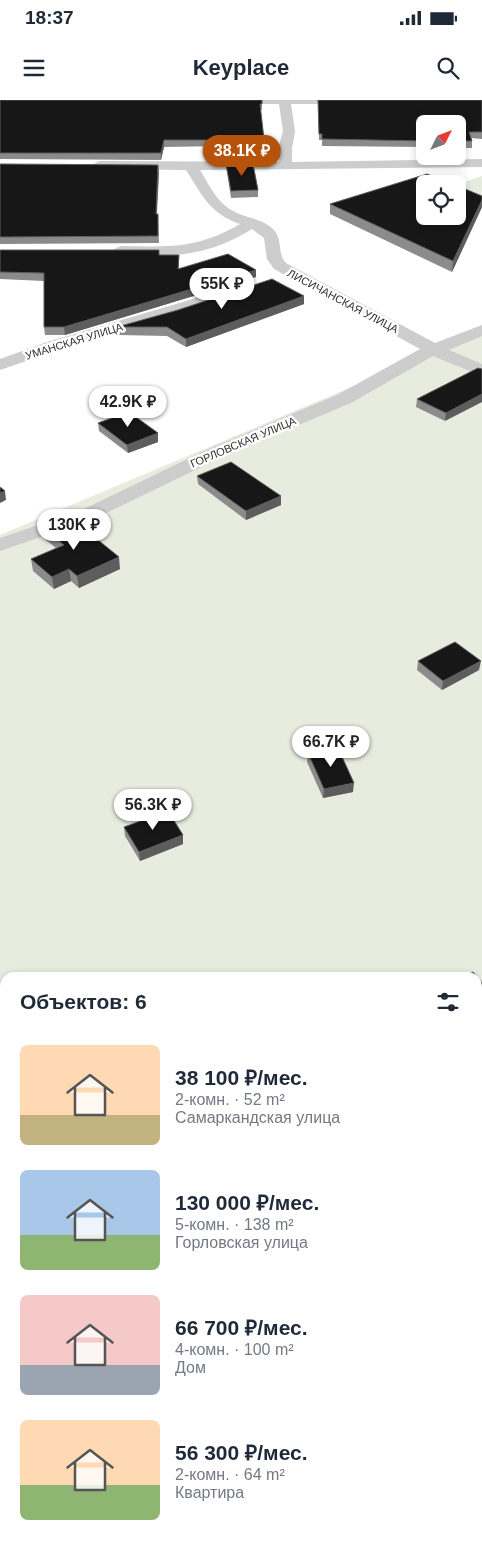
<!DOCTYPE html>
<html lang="ru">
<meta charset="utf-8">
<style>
:root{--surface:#fff;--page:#f6f6f7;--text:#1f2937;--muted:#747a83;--accent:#b45309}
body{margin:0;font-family:Helvetica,sans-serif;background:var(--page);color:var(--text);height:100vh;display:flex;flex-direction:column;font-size:19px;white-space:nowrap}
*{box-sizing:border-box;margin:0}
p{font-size:16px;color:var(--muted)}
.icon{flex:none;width:28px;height:28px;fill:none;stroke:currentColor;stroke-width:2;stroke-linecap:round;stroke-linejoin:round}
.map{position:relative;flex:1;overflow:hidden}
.panel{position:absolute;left:0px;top:872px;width:482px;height:571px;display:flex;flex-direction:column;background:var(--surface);border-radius:15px 15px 0 0;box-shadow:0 2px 8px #0003}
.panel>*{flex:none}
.needle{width:32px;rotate:48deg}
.controls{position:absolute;left:416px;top:15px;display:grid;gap:10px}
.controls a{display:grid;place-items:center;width:50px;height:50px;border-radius:8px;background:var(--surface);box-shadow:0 2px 8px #0003;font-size:25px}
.price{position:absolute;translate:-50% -42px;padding:0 11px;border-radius:18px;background:#fff;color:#222;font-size:16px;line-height:32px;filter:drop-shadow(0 1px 2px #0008)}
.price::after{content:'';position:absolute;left:50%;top:30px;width:15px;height:11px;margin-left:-8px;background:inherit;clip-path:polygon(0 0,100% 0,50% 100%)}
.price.active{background:var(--accent);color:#fff}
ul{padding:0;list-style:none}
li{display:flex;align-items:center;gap:15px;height:125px;padding:0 20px}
li span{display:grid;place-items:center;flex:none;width:140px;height:100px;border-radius:8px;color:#555}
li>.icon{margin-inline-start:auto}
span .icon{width:60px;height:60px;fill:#fffc;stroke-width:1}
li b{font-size:21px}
h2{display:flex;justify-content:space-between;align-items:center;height:60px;padding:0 20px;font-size:21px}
.status{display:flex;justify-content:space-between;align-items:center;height:35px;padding:0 25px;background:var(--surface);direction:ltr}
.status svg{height:14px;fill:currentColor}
header{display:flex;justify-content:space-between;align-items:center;height:65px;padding:0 20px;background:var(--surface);font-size:22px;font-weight:600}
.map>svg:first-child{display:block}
.green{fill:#e7ecdf}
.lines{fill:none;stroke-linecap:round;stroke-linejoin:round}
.river{fill:#cde0ea;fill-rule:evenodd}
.minor{fill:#cdcdcd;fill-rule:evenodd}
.wall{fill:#8b8b8b}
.shaded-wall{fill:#5d5d5d}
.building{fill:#171717;stroke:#5d5d5d}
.labels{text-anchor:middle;stroke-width:5;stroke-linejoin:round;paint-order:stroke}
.far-street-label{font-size:11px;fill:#303030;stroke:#fff}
</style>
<div class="status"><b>18:37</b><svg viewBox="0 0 49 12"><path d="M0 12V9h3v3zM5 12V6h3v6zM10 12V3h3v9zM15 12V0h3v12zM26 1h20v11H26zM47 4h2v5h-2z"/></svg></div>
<header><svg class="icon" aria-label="menu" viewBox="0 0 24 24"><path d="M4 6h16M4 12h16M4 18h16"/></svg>Keyplace<svg class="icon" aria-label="search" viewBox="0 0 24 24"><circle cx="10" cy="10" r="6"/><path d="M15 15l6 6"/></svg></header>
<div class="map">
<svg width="482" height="1443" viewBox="0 0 482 1443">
<rect width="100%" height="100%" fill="#fff"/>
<!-- green -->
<g class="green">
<path d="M482,76V96L460,86L468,84L464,82Z"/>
<path d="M482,232V1084L478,1087V878H5V1374L0,1377V435Z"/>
</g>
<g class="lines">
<!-- river -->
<g class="river">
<rect x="478" y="1131" width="4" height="72"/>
<path d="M5,1409V1439H75L73,1443H0V1411Z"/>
<path d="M478,1409L482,1415V1443H404L406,1439H478Z"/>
</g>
<!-- minor -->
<g class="minor">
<path d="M228,0H348L342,4H291L295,31L292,49V62L482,59V67L200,70C209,85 218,104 235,112C247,118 263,119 274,130C283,140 277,154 286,163L435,243L482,225V236L449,250L482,264V276L433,256L351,303L220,358L96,418L0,451V438L82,410L206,350L337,295L420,249L274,169L267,159L264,138L252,129C216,151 189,156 147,156C137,156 126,157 116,154L113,151L116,148L121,146C169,147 197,149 240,124C210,114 202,95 186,70L99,69L92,65L99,61L279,62L278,49L283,31L279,4H234Z"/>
<path d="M220,191L226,193L228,196L226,199L59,250L0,270V259L47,242Z"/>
</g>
</g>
<!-- wall -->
<g class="wall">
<path d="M0,0H262V10H260L264,39V45H249L250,53V60H225L223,46L164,47L161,60L0,59Z"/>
<path d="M482,0V39L471,38L472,41V48H458V24H425V47L322,46V40H319L318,6Z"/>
<path d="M0,64L159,72L157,114H158L159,143L0,144Z"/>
<path d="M226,64L258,90V97L231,98L227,72Z"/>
<path d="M330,104L482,107L452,172L330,114Z"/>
<path d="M0,150L159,155H179V169L256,177L65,235H45L44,227V181L0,179Z"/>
<path d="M304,196V204L186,247L167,236L118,235L117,227Z"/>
<path d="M478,268L445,321L416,307L417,299Z"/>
<path d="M98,323L158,333V342L128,353L99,331Z"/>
<path d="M197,376L281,405L246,420L198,384Z"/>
<path d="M45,429L120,469L79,488L71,481L54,489L33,471L31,459L56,448L46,440Z"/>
<path d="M418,561L479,570L442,590L417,570Z"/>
<path d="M308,653L353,692L323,698L307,662Z"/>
<path d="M124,727L183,744L140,761L125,736Z"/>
</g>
<!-- shaded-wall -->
<g class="shaded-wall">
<path d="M164,40V47L161,60V53Z"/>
<path d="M158,65L159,72L156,121V114Z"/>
<path d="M482,100V107L452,172L453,161Z"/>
<path d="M256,170V177L65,235L64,227Z"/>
<path d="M304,196V204L186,247V239Z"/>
<path d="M482,294V302L445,321L446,313Z"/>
<path d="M158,333V342L128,353L127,345Z"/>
<path d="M5,391L6,400L0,403V393Z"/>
<path d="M281,396V405L246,420V411Z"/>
<path d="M119,457L120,469L79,488L77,476Z"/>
<path d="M69,469L71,481L54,489L52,477Z"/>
<path d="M481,561L479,570L442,590L443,581Z"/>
<path d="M354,683L353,692L323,698L324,689Z"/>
<path d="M183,735V744L140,761L139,752Z"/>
<path d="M482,934V941L478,943V936Z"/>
</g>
<!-- building -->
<g class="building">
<path d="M0,0H262V4H260L264,39H248L250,53H225L222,40H164L161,53H0Z"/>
<path d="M318,0H482V32H469L472,41H458V24H425V41L322,39V34H319Z"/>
<path d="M0,64L158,65L156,114H158V136L0,137Z"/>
<path d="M226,64H253L258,90L231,91Z"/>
<path d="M427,74L452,84H425V116H458V86L482,96V100L453,161L330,104Z"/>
<path d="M0,150H159V155H179L178,169L228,154L256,170L64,227H44V173L0,172Z"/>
<path d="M272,179L304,196L186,239L167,227H117L178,210Z"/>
<path d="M478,268L482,269V294L446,313L417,299Z"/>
<path d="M129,312L158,333L127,345L98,323Z"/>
<path d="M231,362L281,396L246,411L197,376Z"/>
<path d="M0,387L5,391L0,393Z"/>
<path d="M71,418L119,457L77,476L69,469L52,477L31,459L64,445L45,429Z"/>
<path d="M455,542L481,561L443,581L418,561Z"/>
<path d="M338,648L354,683L324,689L308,653Z"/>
<path d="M168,711L183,735L139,752L124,727Z"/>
<path d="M473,872L482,883V934L478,936V878H460Z"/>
</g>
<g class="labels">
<!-- far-street labels -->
<g class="far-street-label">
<text transform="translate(343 201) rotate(28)" y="4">ЛИСИЧАНСКАЯ УЛИЦА</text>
<text transform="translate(74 241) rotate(-17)" y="4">УМАНСКАЯ УЛИЦА</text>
<text transform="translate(243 342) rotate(-23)" y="4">ГОРЛОВСКАЯ УЛИЦА</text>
</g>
</g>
</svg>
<div class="controls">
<a><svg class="needle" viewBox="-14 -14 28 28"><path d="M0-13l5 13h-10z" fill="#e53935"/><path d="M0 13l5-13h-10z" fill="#747a83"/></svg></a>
<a><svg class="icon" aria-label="locate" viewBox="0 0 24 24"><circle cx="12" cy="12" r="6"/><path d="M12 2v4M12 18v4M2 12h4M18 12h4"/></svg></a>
</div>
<b class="price active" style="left:242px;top:77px">38.1K ₽</b>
<b class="price" style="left:222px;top:210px">55K ₽</b>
<b class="price" style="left:128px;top:328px">42.9K ₽</b>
<b class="price" style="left:74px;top:451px">130K ₽</b>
<b class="price" style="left:331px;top:668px">66.7K ₽</b>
<b class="price" style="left:153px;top:731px">56.3K ₽</b>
<section class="panel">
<h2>Объектов: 6<svg class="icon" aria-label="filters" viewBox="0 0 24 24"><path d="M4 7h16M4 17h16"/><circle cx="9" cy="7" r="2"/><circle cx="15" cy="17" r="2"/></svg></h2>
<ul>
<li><span style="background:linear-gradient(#ffd9b3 70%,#c2b280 0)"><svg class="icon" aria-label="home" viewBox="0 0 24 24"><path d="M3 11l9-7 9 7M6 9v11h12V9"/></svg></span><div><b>38 100 ₽/мес.</b><p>2-комн. · 52 m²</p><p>Самаркандская улица</p></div></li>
<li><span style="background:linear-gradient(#a9c7e8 65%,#8fb573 0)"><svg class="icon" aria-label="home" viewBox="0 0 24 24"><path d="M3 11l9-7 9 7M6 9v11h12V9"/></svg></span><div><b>130 000 ₽/мес.</b><p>5-комн. · 138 m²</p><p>Горловская улица</p></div></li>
<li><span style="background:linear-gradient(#f6c9c9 70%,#9aa5b1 0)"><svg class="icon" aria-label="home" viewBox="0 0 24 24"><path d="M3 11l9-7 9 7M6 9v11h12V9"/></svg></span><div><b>66 700 ₽/мес.</b><p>4-комн. · 100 m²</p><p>Дом</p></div></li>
<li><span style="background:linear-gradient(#ffd9b3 65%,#8fb573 0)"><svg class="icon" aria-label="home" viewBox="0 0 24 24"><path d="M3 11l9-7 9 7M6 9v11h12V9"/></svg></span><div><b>56 300 ₽/мес.</b><p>2-комн. · 64 m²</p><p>Квартира</p></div></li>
</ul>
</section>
</div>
